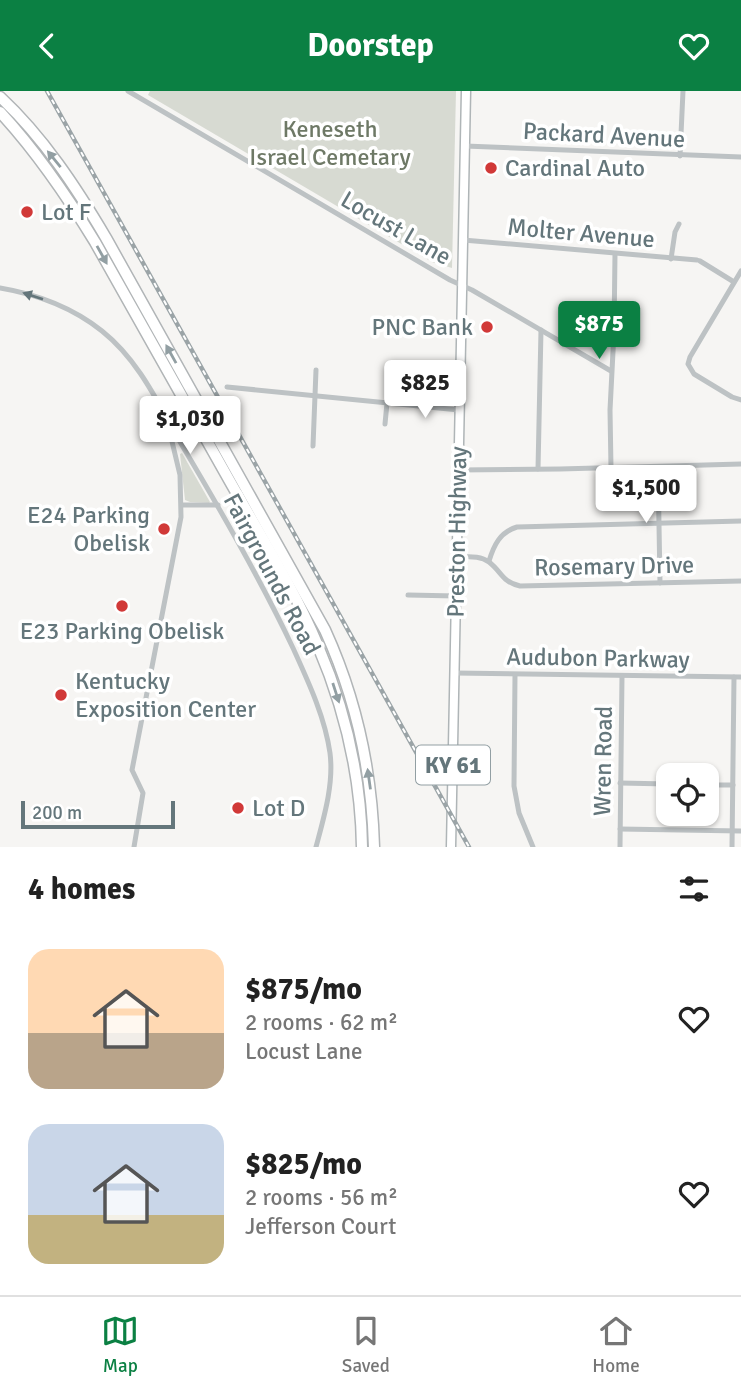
<!DOCTYPE html>
<meta charset="utf-8">
<style>
:root{--surface:#fff;--page:#f6f6f6;--text:#222;--muted:#767676;--line:#e0e0e0;--accent:#0b8043}
body{margin:0;font-family:Signika,sans-serif;background:var(--page);color:var(--text);height:100vh;display:flex;flex-direction:column;font-size:26px;white-space:nowrap}
*{box-sizing:border-box;margin:0}
p{font-size:23px;color:var(--muted)}
.icon{flex:none;width:38px;height:38px;fill:none;stroke:currentColor;stroke-width:2;stroke-linecap:round;stroke-linejoin:round}
.map{position:relative;height:756px;overflow:hidden}
.details{display:flex;flex-direction:column;background:var(--surface);flex:1}
.details>*{flex:none}
.tools{position:absolute;left:656px;top:672px;display:grid;gap:14px}
.tools a{display:grid;place-items:center;width:63px;height:63px;border-radius:14px;background:var(--surface);box-shadow:0 2px 5px #0004;font-size:35px}
.scale{position:absolute;left:21px;bottom:18px;width:154px;box-sizing:border-box;padding-left:7px;border:4px solid #64767b;border-top:0;font-size:19px;line-height:24px;white-space:nowrap;color:#64767b;-webkit-text-stroke:5px #fff;paint-order:stroke}
.price{position:absolute;translate:-50% -60px;padding:0 16px;border-radius:7px;background:#fff;color:#222;font-size:23px;line-height:46px;filter:drop-shadow(0 2px 4px #0008)}
.price::after{content:'';position:absolute;left:50%;top:42px;width:21px;height:16px;margin-left:-10px;background:inherit;clip-path:polygon(0 0,100% 0,50% 100%)}
.price.current{background:var(--accent);color:#fff}
ul{padding:0;list-style:none}
li{display:flex;align-items:center;gap:21px;height:175px;padding:0 28px}
li span{display:grid;place-items:center;flex:none;width:196px;height:140px;border-radius:21px;color:#555}
li>.icon{margin-inline-start:auto}
span .icon{width:84px;height:84px;fill:#fffc;stroke-width:1}
li b{font-size:30px}
h2{display:flex;justify-content:space-between;align-items:center;height:84px;padding:0 28px;font-size:30px}
header{display:flex;justify-content:space-between;align-items:center;height:91px;padding:0 28px;background:var(--accent);color:#fff;font-size:32px;font-weight:800}
.tabs{display:flex;justify-content:space-around;align-items:center;height:98px;border-top:2px solid var(--line);background:var(--surface);font-size:19px;color:var(--muted)}
.tabs a{display:grid;justify-items:center;gap:4px}
.tabs .current{color:var(--accent)}
.map>svg:first-child{display:block}
.green{fill:#d7dad2}
.lines{fill:none;stroke-linecap:round;stroke-linejoin:round}
.primary-casing{stroke:#afb5b7;stroke-width:11}
.motorway-casing{stroke:#b1b5b7;stroke-width:13}
.minor{stroke:#bdc2c4;stroke-width:5}
.primary{stroke:#fff;stroke-width:8}
.motorway{stroke:#fff;stroke-width:10}
.rail-casing{stroke:#9ba4a7;stroke-width:4.5}
.rail{stroke:#fff;stroke-width:2;stroke-dasharray:5;stroke-linecap:butt}
.oneway{fill:#929fa3}
.oneway2{fill:#64767b}
.poi-dot{fill:#d13938;stroke:#fff;stroke-width:2.5}
.labels{text-anchor:middle;stroke-width:7;stroke-linejoin:round;paint-order:stroke}
.shield{fill:#fff;stroke:#929fa3;stroke-width:2}
.shield-label{font-size:23px;font-weight:bold;fill:#64767b}
.park-label{font-size:24px;fill:#6e7966;stroke:#fff}
.street-label{font-size:24px;fill:#64767b;stroke:#fff}
.poi-label{font-size:24px;fill:#64767b;stroke:#fff;text-anchor:start}
</style>
<header><svg class="icon" aria-label="back" viewBox="0 0 24 24"><path d="M15 5l-7 7 7 7"/></svg>Doorstep<svg class="icon" aria-label="heart" viewBox="0 0 24 24"><path d="M12 20l-8-8c-3-5 5-10 8-4 3-6 11-1 8 4z"/></svg></header>
<div class="map">
<svg width="741" height="756" viewBox="0 0 741 756">
<rect width="100%" height="100%" fill="#f6f5f3"/>
<!-- green -->
<g class="green">
<path d="M150,0H456L452,177L432,171L148,4Z"/>
<path d="M182,362L210,411L209,412L190,411L185,409L180,363Z"/>
</g>
<g class="lines">
<!-- primary casing -->
<g class="primary-casing">
<path id="primary" d="M451,756L466,0"/>
</g>
<!-- motorway casing -->
<g class="motorway-casing">
<g id="motorway">
<path d="M0,6C43,46 76,96 106,147L325,539C356,607 372,681 374,756"/>
<path d="M0,21C37,61 67,105 95,151C139,230 184,308 228,387C259,442 294,497 318,555C345,618 361,687 362,756"/>
</g>
</g>
<!-- minor -->
<g class="minor">
<path d="M128,0L450,189L472,199L611,280"/>
<path d="M465,55L741,66"/>
<path d="M680,65L683,0"/>
<path d="M463,149L697,169"/>
<path d="M671,168L675,141L679,133"/>
<path d="M700,170L734,191"/>
<path d="M741,180L690,266L688,273L694,283L732,306L741,309"/>
<path d="M0,197C36,203 73,217 102,240C142,272 161,319 186,361C224,425 261,489 293,557C308,590 325,626 330,662C334,693 324,726 316,756"/>
<path d="M227,296L459,319"/>
<path d="M385,333L387,312"/>
<path d="M313,355L316,279"/>
<path d="M658,376L660,492"/>
<path d="M611,377L610,319L614,241L615,163"/>
<path d="M538,378L541,239"/>
<path d="M458,379L560,378L741,373"/>
<path d="M182,414H218"/>
<path d="M457,466C468,466 480,464 489,471C502,481 502,491 520,495L741,490"/>
<path d="M489,470C494,454 500,441 517,436L741,430"/>
<path d="M408,504L456,505"/>
<path d="M454,582L741,586"/>
<path d="M515,584L514,695L519,722L533,756"/>
<path d="M620,692L668,693"/>
<path d="M707,694H733"/>
<path d="M620,738L741,740"/>
<path d="M134,756L143,702L132,679L181,426L180,384L169,338"/>
<path d="M620,756L622,585"/>
<path d="M732,756L734,586"/>
</g>
<!-- primary -->
<use href="#primary" class="primary"/>
<!-- motorway -->
<use href="#motorway" class="motorway"/>
<!-- rail casing -->
<g class="rail-casing">
<path id="rail" d="M47,0L469,756"/>
</g>
<!-- rail -->
<use href="#rail" class="rail"/>
</g>
<!-- one-way arrows -->
<defs><path id="oneway-solid" d="M-6-.8H1V-3.2L6.5 0L1 3.2V.8H-6Z" transform="scale(1.75)"/></defs>
<g class="oneway">
<use href="#oneway-solid" transform="translate(54 68) rotate(-129)"/>
<use href="#oneway-solid" transform="translate(102 164) rotate(61)"/>
<use href="#oneway-solid" transform="translate(171 263) rotate(-119)"/>
<use href="#oneway-solid" transform="translate(336 602) rotate(72)"/>
<use href="#oneway-solid" transform="translate(369 688) rotate(-98)"/>
</g>
<use class="oneway2" href="#oneway-solid" transform="translate(33 205) rotate(-162)"/>
<!-- markers -->
<g class="poi-dot">
<circle cx="491" cy="77" r="7"/>
<circle cx="27" cy="121" r="7"/>
<circle cx="487" cy="236" r="7"/>
<circle cx="164" cy="438" r="7"/>
<circle cx="122" cy="515" r="7"/>
<circle cx="61" cy="604" r="7"/>
<circle cx="238" cy="717" r="7"/>
</g>
<g class="labels">
<!-- shield labels -->
<rect class="shield" x="416" y="654.5" width="74" height="39" rx="5"/>
<g class="shield-label">
<text x="453" y="682">KY 61</text>
</g>
<!-- park labels -->
<g class="park-label">
<text x="330" y="46">Keneseth<tspan x="330" dy="28">Israel Cemetary</tspan></text>
</g>
<!-- street labels -->
<g class="street-label">
<text transform="translate(604 44) rotate(3)" y="8">Packard Avenue</text>
<text transform="translate(396 137) rotate(30)" y="8">Locust Lane</text>
<text transform="translate(581 142) rotate(5)" y="8">Molter Avenue</text>
<text transform="translate(457 441) rotate(-89)" y="8">Preston Highway</text>
<text transform="translate(614 475) rotate(-1)" y="8">Rosemary Drive</text>
<text transform="translate(272 483) rotate(62)" y="8">Fairgrounds Road</text>
<text transform="translate(598 567) rotate(1)" y="8">Audubon Parkway</text>
<text transform="translate(603 670) rotate(-89)" y="8">Wren Road</text>
</g>
<!-- poi labels -->
<g class="poi-label">
<text x="505" y="85">Cardinal Auto</text>
<text x="41" y="129">Lot F</text>
<text x="473" y="244" text-anchor="end">PNC Bank</text>
<text x="150" y="432" text-anchor="end">E24 Parking<tspan x="150" dy="28">Obelisk</tspan></text>
<text x="122" y="548" text-anchor="middle">E23 Parking Obelisk</text>
<text x="75" y="598">Kentucky<tspan x="75" dy="28">Exposition Center</tspan></text>
<text x="252" y="725">Lot D</text>
</g>
</g>
</svg>
<div class="tools">
<a><svg class="icon" aria-label="locate" viewBox="0 0 24 24"><circle cx="12" cy="12" r="6"/><path d="M12 2v4M12 18v4M2 12h4M18 12h4"/></svg></a>
</div>
<div class="scale">200 m</div>
<b class="price current" style="left:599px;top:270px">$875</b>
<b class="price" style="left:425px;top:329px">$825</b>
<b class="price" style="left:190px;top:365px">$1,030</b>
<b class="price" style="left:646px;top:434px">$1,500</b>
</div>
<section class="details">
<h2>4 homes<svg class="icon" aria-label="filters" viewBox="0 0 24 24"><path d="M4 7h16M4 17h16"/><circle cx="9" cy="7" r="2"/><circle cx="15" cy="17" r="2"/></svg></h2>
<ul>
<li><span style="background:linear-gradient(#ffd9b3 60%,#b9a48a 0)"><svg class="icon" aria-label="home" viewBox="0 0 24 24"><path d="M3 11l9-7 9 7M6 9v11h12V9"/></svg></span><div><b>$875/mo</b><p>2 rooms · 62 m²</p><p>Locust Lane</p></div><svg class="icon" aria-label="heart" viewBox="0 0 24 24"><path d="M12 20l-8-8c-3-5 5-10 8-4 3-6 11-1 8 4z"/></svg></li>
<li><span style="background:linear-gradient(#c9d6e8 65%,#c2b280 0)"><svg class="icon" aria-label="home" viewBox="0 0 24 24"><path d="M3 11l9-7 9 7M6 9v11h12V9"/></svg></span><div><b>$825/mo</b><p>2 rooms · 56 m²</p><p>Jefferson Court</p></div><svg class="icon" aria-label="heart" viewBox="0 0 24 24"><path d="M12 20l-8-8c-3-5 5-10 8-4 3-6 11-1 8 4z"/></svg></li>
</ul>
</section>
<nav class="tabs">
<a class="current"><svg class="icon" aria-label="map" viewBox="0 0 24 24"><path d="M3 6l6-2 6 2 6-2v14l-6 2-6-2-6 2zM9 4v14M15 6v14"/></svg>Map</a>
<a><svg class="icon" aria-label="saved" viewBox="0 0 24 24"><path d="M7 4h10v16l-5-4-5 4z"/></svg>Saved</a>
<a><svg class="icon" aria-label="home" viewBox="0 0 24 24"><path d="M3 11l9-7 9 7M6 9v11h12V9"/></svg>Home</a>
</nav>
